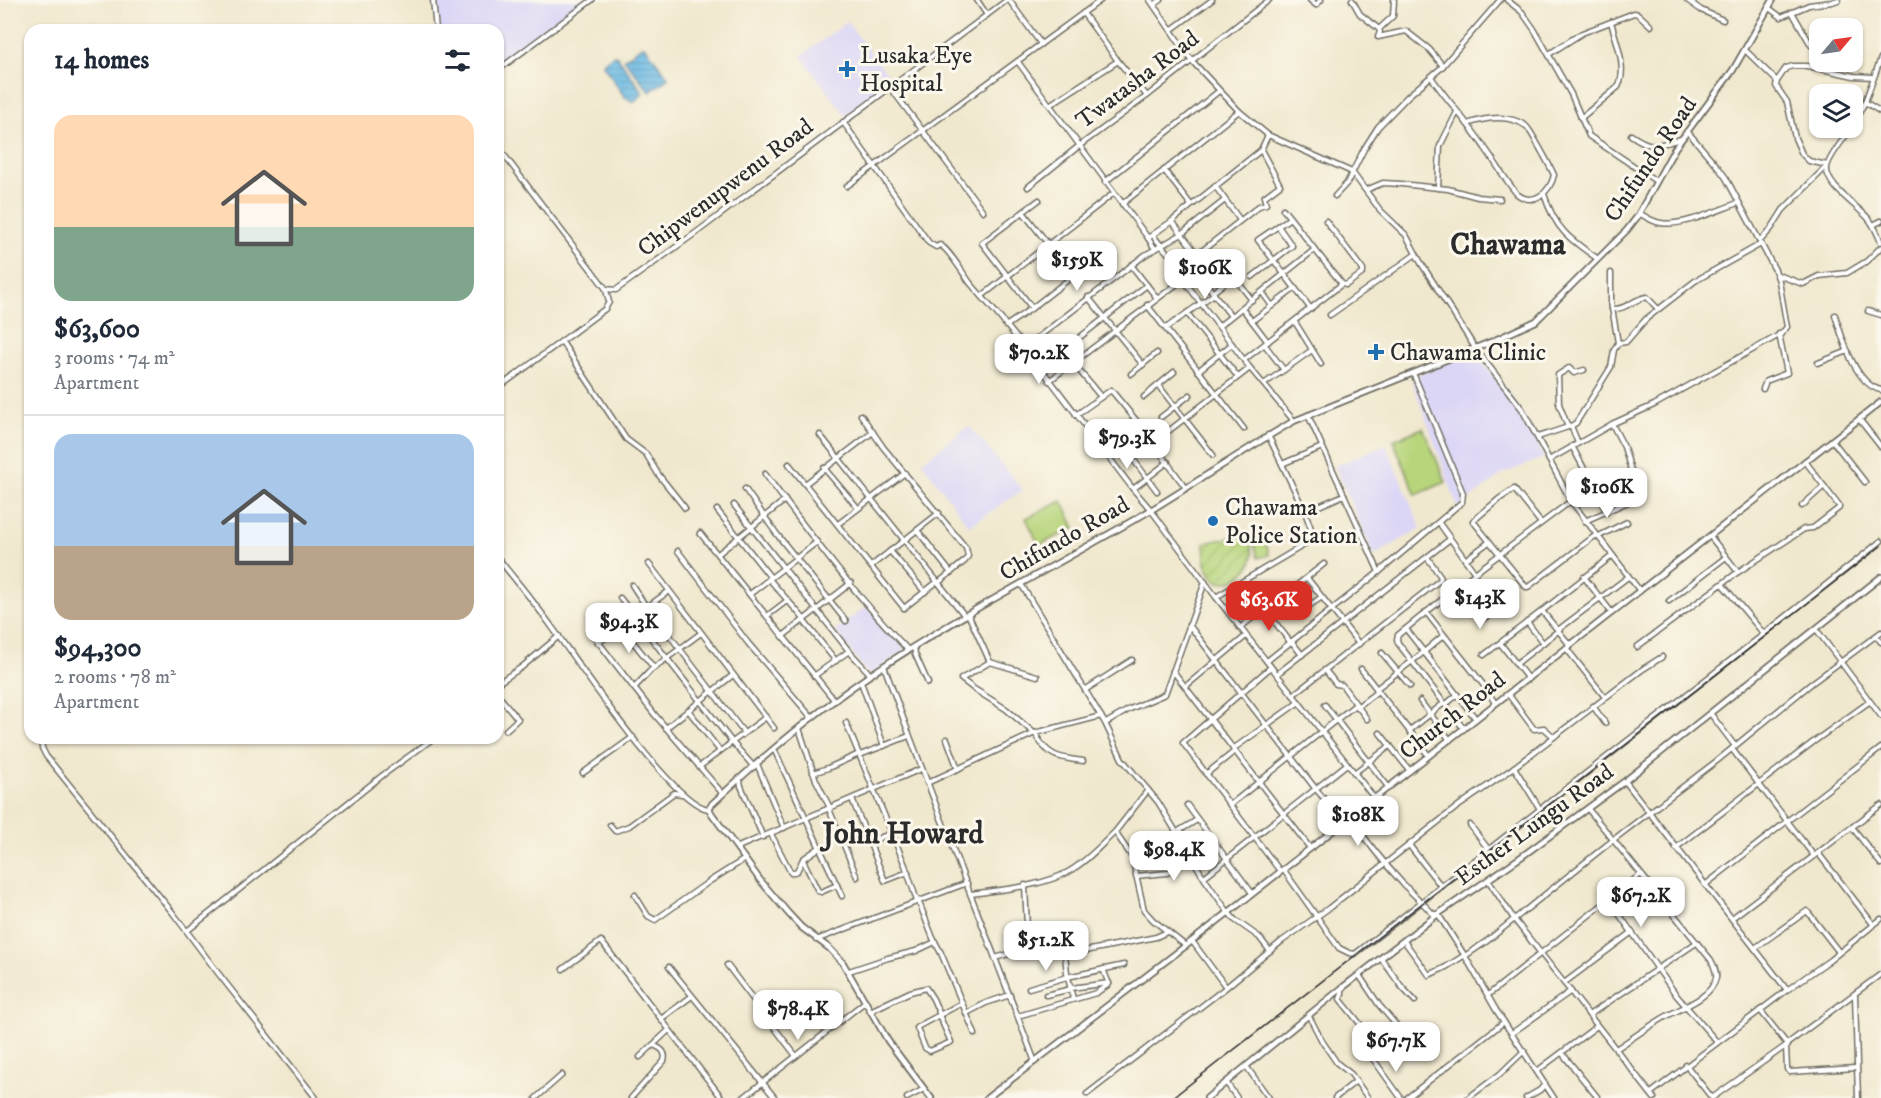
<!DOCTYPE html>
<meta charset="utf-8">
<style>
:root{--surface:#fff;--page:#f6f6f7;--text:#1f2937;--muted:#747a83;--line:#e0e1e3;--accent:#d93025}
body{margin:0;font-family:"IM FELL DW Pica",serif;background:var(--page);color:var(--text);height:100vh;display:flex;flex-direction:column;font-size:22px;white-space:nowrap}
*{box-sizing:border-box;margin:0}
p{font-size:20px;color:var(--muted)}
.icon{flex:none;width:33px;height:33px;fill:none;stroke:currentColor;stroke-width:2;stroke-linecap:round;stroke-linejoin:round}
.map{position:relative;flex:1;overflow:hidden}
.details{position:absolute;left:24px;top:24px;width:480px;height:720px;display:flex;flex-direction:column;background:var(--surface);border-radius:18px;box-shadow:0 2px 4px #0004}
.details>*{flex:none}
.needle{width:39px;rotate:61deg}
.buttons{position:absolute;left:1809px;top:18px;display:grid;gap:12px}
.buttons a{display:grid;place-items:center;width:54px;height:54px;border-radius:12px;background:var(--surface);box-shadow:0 2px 4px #0004;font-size:30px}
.price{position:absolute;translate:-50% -51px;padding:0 14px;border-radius:12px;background:#fff;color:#222;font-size:20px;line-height:39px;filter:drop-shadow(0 2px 3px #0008)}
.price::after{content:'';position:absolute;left:50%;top:36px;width:18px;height:14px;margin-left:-9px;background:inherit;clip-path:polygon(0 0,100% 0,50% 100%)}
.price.selected{background:var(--accent);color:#fff}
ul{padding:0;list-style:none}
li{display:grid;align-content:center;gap:12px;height:318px;padding:0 30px}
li+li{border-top:2px solid var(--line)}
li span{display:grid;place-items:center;height:186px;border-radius:18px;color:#555}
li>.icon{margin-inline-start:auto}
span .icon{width:108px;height:108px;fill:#fffc;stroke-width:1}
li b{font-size:26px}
h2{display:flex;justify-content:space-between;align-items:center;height:72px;padding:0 30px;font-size:26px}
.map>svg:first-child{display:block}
.built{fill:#dcd6f6}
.park{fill:#b8d57b;stroke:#728053;stroke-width:1.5}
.garden{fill:url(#garden-furrows);stroke:#728053;stroke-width:1.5}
.water{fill:url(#water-rules);stroke:#4a7288;stroke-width:1.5}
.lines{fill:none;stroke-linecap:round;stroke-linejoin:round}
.minor-casing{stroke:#706d64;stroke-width:7}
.tertiary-casing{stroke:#706d64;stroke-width:8}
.minor{stroke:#fff;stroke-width:4}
.tertiary{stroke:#fff;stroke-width:4.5}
.rail{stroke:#2b2b2b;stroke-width:1.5}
.poi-dot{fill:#1f6fb2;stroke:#fbf7ec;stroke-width:2}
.labels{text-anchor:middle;stroke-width:6;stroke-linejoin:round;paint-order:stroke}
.poi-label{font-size:24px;fill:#2b2b2b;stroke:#fbf7ec;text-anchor:start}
.street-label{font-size:24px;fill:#2b2b2b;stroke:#fbf7ec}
.district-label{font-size:30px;font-weight:bold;fill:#2b2b2b;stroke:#fbf7ec}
</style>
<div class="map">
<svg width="1881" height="1098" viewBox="0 0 1881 1098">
<defs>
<pattern id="garden-furrows" width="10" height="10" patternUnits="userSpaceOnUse" patternTransform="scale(1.5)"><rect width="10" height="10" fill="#b8d57b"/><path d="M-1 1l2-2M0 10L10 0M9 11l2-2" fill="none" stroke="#9eb76a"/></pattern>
<pattern id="water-rules" width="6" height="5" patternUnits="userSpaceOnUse" patternTransform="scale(1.5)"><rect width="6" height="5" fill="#68b9e4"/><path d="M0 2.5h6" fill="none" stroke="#5697b9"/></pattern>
</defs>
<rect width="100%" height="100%" fill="#fbf7ec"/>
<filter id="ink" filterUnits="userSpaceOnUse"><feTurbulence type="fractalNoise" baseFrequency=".0167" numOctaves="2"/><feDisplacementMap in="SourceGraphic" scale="12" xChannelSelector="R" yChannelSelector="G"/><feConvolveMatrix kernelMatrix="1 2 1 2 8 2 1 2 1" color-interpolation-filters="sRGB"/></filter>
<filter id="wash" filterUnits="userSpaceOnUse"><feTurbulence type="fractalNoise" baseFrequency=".008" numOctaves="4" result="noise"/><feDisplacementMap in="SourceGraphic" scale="24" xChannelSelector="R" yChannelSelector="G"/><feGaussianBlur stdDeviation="1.35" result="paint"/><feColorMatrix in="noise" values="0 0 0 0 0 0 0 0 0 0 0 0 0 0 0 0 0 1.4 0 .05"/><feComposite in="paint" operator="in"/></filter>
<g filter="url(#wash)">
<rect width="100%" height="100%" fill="#f0e8ce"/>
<!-- built -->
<g class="built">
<path d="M437,0H584L498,62V30H440Z"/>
<path d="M847,22L893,81L846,116L801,56Z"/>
<path d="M1473,352L1510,394L1535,437L1544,458L1504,473L1458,508L1412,381L1418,379L1416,375Z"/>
<path d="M969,426L1023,490L969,526L922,462Z"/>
<path d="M1386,444L1421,528L1374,556L1335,466Z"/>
<path d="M867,606L906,651L869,675L835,630Z"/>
</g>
<!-- park -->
<g class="park">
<path d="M1423,428L1446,482L1416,495L1393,440Z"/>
<path d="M1062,501L1075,528L1039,545L1026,518Z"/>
<path d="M1264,535L1269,555L1258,558L1253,538Z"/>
</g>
<!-- garden -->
<path class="garden" d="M1238,536H1245L1249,540C1260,563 1244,580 1220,583C1204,572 1205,561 1204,543Z"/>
<!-- water -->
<g class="water">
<path d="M642,46H645L668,77L667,79L650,92L624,59Z"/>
<path d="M613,55L617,56L642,91V95L633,102L624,96L603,65L604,62Z"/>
</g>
</g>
<g filter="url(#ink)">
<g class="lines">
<!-- minor casing -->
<g class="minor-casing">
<g id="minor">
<path d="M433,0L436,30"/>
<path d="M977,0L987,15"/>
<path d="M1009,0L1041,44"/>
<path d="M1150,0L1192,61L1239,111L1268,135L1352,172L1380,210L1406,235L1421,263L1475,348L1522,409L1571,501L1640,591"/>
<path d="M1310,0L1316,5L1321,0"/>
<path d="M1352,0L1360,14L1379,29L1380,32L1378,37L1406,31L1429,49L1443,66"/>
<path d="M1507,0L1522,12L1534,29L1571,94L1589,136L1656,181"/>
<path d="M1687,0L1701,10L1723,20"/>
<path d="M1154,5L1161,0"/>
<path d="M1769,8L1781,17L1809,5L1832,2L1838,0"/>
<path d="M1792,12L1811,45"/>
<path d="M1083,13L1118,61L1147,96"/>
<path d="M1379,29L1393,16L1394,0"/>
<path d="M1171,30L1212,0"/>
<path d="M1745,50L1777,81L1776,86L1787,102L1795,138L1802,154L1809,161L1827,165"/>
<path d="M1549,54L1582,33L1634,13L1638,14L1651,26"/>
<path d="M1018,62L1148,238L1155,249"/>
<path d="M498,70L592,0"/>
<path d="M1431,77C1448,101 1468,123 1485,148C1496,163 1505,180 1517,194C1534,207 1550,192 1554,175C1551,168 1530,129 1526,126C1509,114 1485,118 1467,124"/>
<path d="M1777,81L1786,68L1793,66H1807L1854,76L1873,77"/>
<path d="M890,87L983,211"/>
<path d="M1865,102L1881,112"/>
<path d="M1051,104L1118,61"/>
<path d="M1581,118L1618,87C1628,69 1616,41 1611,22"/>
<path d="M843,122L929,243L936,247L940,245C948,248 964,275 971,284C1029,349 1080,420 1133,489L1151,510L1216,597L1375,799"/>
<path d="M1852,126L1865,102L1881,58"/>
<path d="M1851,128C1845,138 1829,156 1827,167C1824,184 1857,206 1867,217C1874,224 1877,233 1881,242"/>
<path d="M1631,135C1653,150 1656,145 1681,139"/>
<path d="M498,147L606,289L616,290L697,232L1007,0"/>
<path d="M1164,170L1191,205"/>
<path d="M1105,182L1219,91"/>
<path d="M847,186L1101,0"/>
<path d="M1215,186L1240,220"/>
<path d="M1028,187L1079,146L1147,96L1269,0"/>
<path d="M1438,188L1440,146L1457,112"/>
<path d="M1366,190L1383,183L1401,184L1448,189L1478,197L1500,199"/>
<path d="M1544,194C1555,229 1569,239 1598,259"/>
<path d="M1335,196L1347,183L1364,149L1378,127L1408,96L1441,68L1500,0"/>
<path d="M1122,204L1239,111"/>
<path d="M1283,209L1342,284L1346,285L1363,273V270L1326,221"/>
<path d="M1023,212L1073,276L1032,308L982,243L1039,200"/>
<path d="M1639,213C1646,217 1653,222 1661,223C1682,227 1718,210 1738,203"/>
<path d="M1290,218L1258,240L1311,309"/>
<path d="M1172,221L1197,254"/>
<path d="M1873,225L1881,221"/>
<path d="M1153,235C1164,252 1178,257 1181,281"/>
<path d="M1148,238L1172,221L1261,150L1268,135"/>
<path d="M1760,241L1771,229L1783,210L1826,167"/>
<path d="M1131,265L1157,298"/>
<path d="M1180,268L1259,206L1266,204L1264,197L1280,185L1261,150"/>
<path d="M1196,271L1231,316"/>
<path d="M1611,273V302L1618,343"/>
<path d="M1778,275L1803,284L1819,276L1847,273L1867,261L1881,247"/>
<path d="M1252,277L1292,246L1278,226"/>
<path d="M1182,281L1218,257L1252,300"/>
<path d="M1213,292L1234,276"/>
<path d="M1262,292L1272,306"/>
<path d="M982,296L1114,193"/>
<path d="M1088,297L1143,365"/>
<path d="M1147,305L1244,429"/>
<path d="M1242,308L1268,342"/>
<path d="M1612,309C1626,310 1633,299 1647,297L1658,309"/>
<path d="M1868,311L1881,315"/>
<path d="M1187,313L1238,377"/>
<path d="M1330,315L1416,254"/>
<path d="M1835,315C1842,337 1855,385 1881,390"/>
<path d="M1252,321L1294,289"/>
<path d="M1295,322L1321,364"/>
<path d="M1006,326L1032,308"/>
<path d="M1219,326L1314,250"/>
<path d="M1166,328L1214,294"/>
<path d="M562,342L626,439L646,454L658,474L685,508"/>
<path d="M1265,345L1284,370"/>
<path d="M1024,348L1145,255L1182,234L1225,200"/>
<path d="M1244,360L1342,284"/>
<path d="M1074,362L1066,351V348L1147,285"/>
<path d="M1073,363L1101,397"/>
<path d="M1818,363L1848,351"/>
<path d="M1198,371L1232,344"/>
<path d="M1131,374L1157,353"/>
<path d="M1049,381L1181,281L1185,282L1250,368L1294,421"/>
<path d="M1264,384L1312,350"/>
<path d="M1158,385L1213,455"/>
<path d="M498,388L605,309L609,302L606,290"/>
<path d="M1763,389L1766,381L1787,373L1779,334"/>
<path d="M1144,397L1174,372"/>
<path d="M861,415L883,447L966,548L968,556L965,561L938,583"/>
<path d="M1076,415L1111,390L1135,419"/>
<path d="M1308,415L1379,572"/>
<path d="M1161,417L1190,395"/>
<path d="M1859,419L1881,447"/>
<path d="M1571,426L1578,443"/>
<path d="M1568,427L1559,404L1558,375L1569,368L1574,373L1584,370"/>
<path d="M1166,433L1250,368"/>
<path d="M820,435L965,616"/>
<path d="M1115,435L1157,491"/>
<path d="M1268,435L1305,512L1314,537"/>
<path d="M1538,437L1571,426L1576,423L1611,367L1614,350L1618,343L1626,342L1646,319L1695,281L1761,244"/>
<path d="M1832,440L1865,482"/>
<path d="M1100,446L1135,419L1186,488"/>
<path d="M1572,446L1607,512"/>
<path d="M1549,460L1614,423L1654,405L1781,334L1787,327L1779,281L1775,270L1726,178L1718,167L1687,131"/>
<path d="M789,464L904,608L937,582"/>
<path d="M1282,464L1322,447"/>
<path d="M824,468L858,508"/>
<path d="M765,474C810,534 856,596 908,650"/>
<path d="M805,484L873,432"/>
<path d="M745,489L776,533L846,621"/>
<path d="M1133,489L1168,462"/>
<path d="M734,505L849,651L871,675"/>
<path d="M1802,506L1824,486"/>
<path d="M717,510L771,578"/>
<path d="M1305,512L1344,495"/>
<path d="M1585,521L1639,497L1624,447L1612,424"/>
<path d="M1439,523L1475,573"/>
<path d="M1541,523L1514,489L1499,499L1473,521L1526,587H1528L1596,535"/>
<path d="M838,524L905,473"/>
<path d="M917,530L951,573"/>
<path d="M700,533L835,701"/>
<path d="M1710,536L1738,572"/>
<path d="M1597,537L1627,522"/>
<path d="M678,551L748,643L812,718"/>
<path d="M890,551L925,592"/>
<path d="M718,554L785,500"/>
<path d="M498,558C516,581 535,603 552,627C576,660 673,806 709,809"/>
<path d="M1465,560L1489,542"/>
<path d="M649,564L774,728"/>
<path d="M871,566L939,513"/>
<path d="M1584,577L1612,613"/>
<path d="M1307,578L1359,644"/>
<path d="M769,579L804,619"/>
<path d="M1021,584L1105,723L1122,759L1158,802L1204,878L1228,912L1235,920L1259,937L1270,951"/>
<path d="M632,585L647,608"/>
<path d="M1457,588L1483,619L1515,598"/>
<path d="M1292,589L1324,564"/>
<path d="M750,594L817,542"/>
<path d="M1216,597L1304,545"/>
<path d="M620,598L732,742L754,767"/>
<path d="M1669,601L1726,557"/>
<path d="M648,607L744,733"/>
<path d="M1264,608L1291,643"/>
<path d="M1304,609L1322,597"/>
<path d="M1426,612L1485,687L1495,703"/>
<path d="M968,614L990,662L1037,676"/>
<path d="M767,616L788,600"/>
<path d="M803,620L836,661"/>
<path d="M1527,622L1543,643"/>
<path d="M1189,625L1315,788L1344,822"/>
<path d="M621,627L654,668"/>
<path d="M1240,628L1280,595"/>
<path d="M1406,629L1424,652L1444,635"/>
<path d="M1816,629L1881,716"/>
<path d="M589,630L655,715L723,794"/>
<path d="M1558,630L1628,577"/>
<path d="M1764,634L1881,541"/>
<path d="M783,636L851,583"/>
<path d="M1876,636L1881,642"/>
<path d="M1292,642L1302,655"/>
<path d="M598,643L669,591"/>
<path d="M1500,643L1528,679"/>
<path d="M1570,645L1542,611L1612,556"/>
<path d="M914,647L915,654L928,683"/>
<path d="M1637,647L1738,572L1804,529L1813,528L1839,508V506L1805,461"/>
<path d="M1566,648L1605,697"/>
<path d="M1382,653L1410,686"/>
<path d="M1484,655L1542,611"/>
<path d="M1267,661L1379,572L1462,502L1463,493L1413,373"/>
<path d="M990,662L961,679L974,689L1006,709L1034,733"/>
<path d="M1516,664L1558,631"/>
<path d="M884,666C932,799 985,930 1035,1062"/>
<path d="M1271,667L1183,743L1280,871"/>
<path d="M1361,669L1429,756"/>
<path d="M1325,670L1336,684L1342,685L1367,719"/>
<path d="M1173,671L1310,848"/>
<path d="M1277,674L1450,539"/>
<path d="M814,676L849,651"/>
<path d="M861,682L884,746"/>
<path d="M498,683L522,667L559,636"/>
<path d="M1186,686L1246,636"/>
<path d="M634,688L651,670L701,633"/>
<path d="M1376,689L1424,652L1476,719"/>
<path d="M1085,690L1132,660"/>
<path d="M1508,694L1534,729L1544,728L1554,737"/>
<path d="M498,695L518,719L506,730"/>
<path d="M1293,695L1440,580L1441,577L1427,557"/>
<path d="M1420,701L1450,740"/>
<path d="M1325,705L1389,788"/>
<path d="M1445,705L1457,695"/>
<path d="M1593,706L1605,723"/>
<path d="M1357,707L1378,691"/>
<path d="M688,710L720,751"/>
<path d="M1710,713L1735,746"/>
<path d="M846,723L905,865L917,901"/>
<path d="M1106,723L1130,709L1165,694L1205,582"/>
<path d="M666,728L733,675"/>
<path d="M799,728L816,780L830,808"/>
<path d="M1464,729L1398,643L1397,639L1398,635L1475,573L1571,501"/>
<path d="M1409,731L1444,703"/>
<path d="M1035,733C1047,757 1059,758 1083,761"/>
<path d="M1380,733L1410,771"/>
<path d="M41,738L42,748L46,756L173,913L218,973L316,1098"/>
<path d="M947,739L958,769"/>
<path d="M774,749L842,896"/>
<path d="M1233,749L1299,702"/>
<path d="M1732,749L1814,856"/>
<path d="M860,755L909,736"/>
<path d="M757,764L784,828"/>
<path d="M699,767L766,717"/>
<path d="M1514,767L1540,809"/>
<path d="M583,773L633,737"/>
<path d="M813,773L828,768L859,754"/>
<path d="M1354,773L1390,746"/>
<path d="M1206,774L1235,751"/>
<path d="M740,780L741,786L763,837"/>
<path d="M1625,781L1787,990"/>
<path d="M927,783L1035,733L1101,716"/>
<path d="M1148,790L1115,832L1132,857L1144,910L1153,920L1186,946"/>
<path d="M852,799L885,881L908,872"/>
<path d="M1187,805L1252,893"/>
<path d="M1230,805L1355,705"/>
<path d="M829,809L857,877"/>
<path d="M1588,809L1711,960C1714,966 1717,972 1716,978C1711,1000 1676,1009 1660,1020C1645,1029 1631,1039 1616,1049"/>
<path d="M1350,817C1366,841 1384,863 1403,884C1413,894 1424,904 1433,914H1438L1465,956L1496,1010L1554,1098"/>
<path d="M610,825L615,831L629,826L674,793L682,794"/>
<path d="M1470,825L1489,850"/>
<path d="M1852,827L1881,864"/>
<path d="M1177,832L1197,820"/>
<path d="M771,834L791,873L797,871L803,859L819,848"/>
<path d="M869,842L892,833"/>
<path d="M1409,845L1441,886"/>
<path d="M738,847L921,769"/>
<path d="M1676,848L1812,743L1869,702"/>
<path d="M1818,853L1873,924"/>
<path d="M803,860L818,891L821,892L837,885"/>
<path d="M1283,869L1339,948L1349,953L1355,954L1764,634L1722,584"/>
<path d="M1136,876L1167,873L1176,868L1179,855L1186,847"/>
<path d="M1204,877L1347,764"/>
<path d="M1488,880L1514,919L1654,1098"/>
<path d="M1705,885L1881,748"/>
<path d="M972,894C1003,889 1040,887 1068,872C1086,862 1100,846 1115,832"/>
<path d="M635,895L648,916L655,920L710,881L745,859"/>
<path d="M918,900L933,938L941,953L975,1034"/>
<path d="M1609,900L1677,996L1717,1042"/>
<path d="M1732,918L1881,805"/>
<path d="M187,931L383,775L434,738"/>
<path d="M816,940L967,883"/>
<path d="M1192,941L1226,987"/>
<path d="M1404,941L1429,975L1446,967L1465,955"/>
<path d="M1755,948L1807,911L1839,952"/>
<path d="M1026,949L1061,943L1065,955L1156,937L1167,932"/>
<path d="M1065,955L1067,973L1073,999"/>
<path d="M1465,956L1487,941L1613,840L1718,760L1812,683L1881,632"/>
<path d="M995,958L1026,949L1027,928L1025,885"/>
<path d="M1381,958L1401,986L1415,1001"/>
<path d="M727,965L796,1056"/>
<path d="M669,967L775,1098"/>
<path d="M563,969L601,941L722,1098"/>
<path d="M849,971L888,958L916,951L935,942"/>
<path d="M1359,975L1379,1005L1397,1026V1029L1371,1053V1056L1401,1098"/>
<path d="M1564,983L1631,933"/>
<path d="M1029,988L1067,977L1124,965"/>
<path d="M1071,988L1109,983"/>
<path d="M1342,988V994L1340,999L1378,1046"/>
<path d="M1046,995L1071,989"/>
<path d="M1488,995L1640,875"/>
<path d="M1855,995L1858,1098"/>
<path d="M1760,1010L1787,1044L1881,974"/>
<path d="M870,1011L910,992L926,988L933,999L940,1015"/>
<path d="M967,1013L986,1003L1010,995"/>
<path d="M939,1015L951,1042L930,1051L925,1048L917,1028V1027L962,1003"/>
<path d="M1589,1015L1696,943"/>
<path d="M1018,1016L1096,993L1109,984L1103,969"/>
<path d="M1309,1016L1322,1041L1337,1063L1351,1074L1368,1098"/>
<path d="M661,1019L692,996"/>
<path d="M1512,1033L1571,991"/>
<path d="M1786,1046L1787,1069L1790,1072L1856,1068"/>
<path d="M1562,1053L1598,1098"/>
<path d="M640,1057L669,1030"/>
<path d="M1686,1065L1712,1098"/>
<path d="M1246,1066L1269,1098"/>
<path d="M1537,1071L1597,1026"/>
<path d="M1226,1082L1237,1098"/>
<path d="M1651,1093L1787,990L1830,960L1881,919"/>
<path d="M1087,1094L1224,989L1282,941L1329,908L1457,807L1509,771L1643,669L1662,657"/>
<path d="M536,1098L562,1075"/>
<path d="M631,1098L664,1061C667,1052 661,1048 653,1045"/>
<path d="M743,1098L866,1001"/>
<path d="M907,1098L924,1089"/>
<path d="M1335,1098L1356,1081"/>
<path d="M1407,1098L1504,1022"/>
<path d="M1468,1098L1500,1074L1524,1051"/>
<path d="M1526,1098L1540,1090L1545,1084"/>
<path d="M1712,1098L1787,1045"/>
</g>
</g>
<!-- tertiary casing -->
<g class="tertiary-casing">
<g id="tertiary">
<path d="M931,1098L888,1041L843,963L829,948L801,927L788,913L760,880L712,814L709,809L712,804C761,758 814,713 870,675C960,614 1057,565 1151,510C1199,481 1245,449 1294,421L1493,341L1536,321L1627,230L1637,217L1675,148L1733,70L1773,0"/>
<path d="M987,1098L1192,941L1881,402"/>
<path d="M1207,1098L1342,988L1438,914L1521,857L1625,781L1881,577"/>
</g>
</g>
<!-- minor -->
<use href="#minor" class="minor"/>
<!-- tertiary -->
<use href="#tertiary" class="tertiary"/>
<!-- rail -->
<path class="rail" d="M1172,1098L1881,546"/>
</g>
</g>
<!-- markers -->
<g class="poi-dot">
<path d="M844 60h6v6h6v6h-6v6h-6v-6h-6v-6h6z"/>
<path d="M1373 343h6v6h6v6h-6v6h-6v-6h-6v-6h6z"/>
<circle cx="1213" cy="521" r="6"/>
</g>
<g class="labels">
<!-- poi labels -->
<g class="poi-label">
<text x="860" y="63">Lusaka Eye<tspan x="860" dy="28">Hospital</tspan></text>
<text x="1390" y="360">Chawama Clinic</text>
<text x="1225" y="515">Chawama<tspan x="1225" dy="28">Police Station</tspan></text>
</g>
<!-- street labels -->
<g class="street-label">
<text transform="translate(1137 79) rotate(-37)" y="8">Twatasha Road</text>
<text transform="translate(1650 159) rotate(-56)" y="8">Chifundo Road</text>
<text transform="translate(725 187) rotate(-37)" y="8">Chipwenupwenu Road</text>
<text transform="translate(1064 538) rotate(-30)" y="8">Chifundo Road</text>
<text transform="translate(1452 715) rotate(-38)" y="8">Church Road</text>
<text transform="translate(1534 824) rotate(-36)" y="8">Esther Lungu Road</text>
</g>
<!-- district labels -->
<g class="district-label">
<text x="1508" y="254">Chawama</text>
<text x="903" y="843">John Howard</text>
</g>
</g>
</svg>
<div class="buttons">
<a><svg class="needle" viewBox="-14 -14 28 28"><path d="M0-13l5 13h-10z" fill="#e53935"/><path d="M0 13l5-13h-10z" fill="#747a83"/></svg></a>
<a><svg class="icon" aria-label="layers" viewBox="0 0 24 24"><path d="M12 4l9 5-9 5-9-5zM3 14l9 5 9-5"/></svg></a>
</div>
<b class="price" style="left:1077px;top:292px">$159K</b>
<b class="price" style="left:1205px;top:300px">$106K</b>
<b class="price" style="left:1039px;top:385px">$70.2K</b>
<b class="price" style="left:1127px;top:470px">$79.3K</b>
<b class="price" style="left:1607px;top:519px">$106K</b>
<b class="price" style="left:1480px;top:630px">$143K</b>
<b class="price selected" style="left:1269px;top:632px">$63.6K</b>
<b class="price" style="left:629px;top:654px">$94.3K</b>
<b class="price" style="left:1358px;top:847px">$108K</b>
<b class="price" style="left:1174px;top:882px">$98.4K</b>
<b class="price" style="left:1641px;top:928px">$67.2K</b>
<b class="price" style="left:1046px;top:972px">$51.2K</b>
<b class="price" style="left:798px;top:1041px">$78.4K</b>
<b class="price" style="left:1396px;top:1073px">$67.7K</b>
<section class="details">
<h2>14 homes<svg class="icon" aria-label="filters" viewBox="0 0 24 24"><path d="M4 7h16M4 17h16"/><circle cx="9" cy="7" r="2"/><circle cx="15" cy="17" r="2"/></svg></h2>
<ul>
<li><span style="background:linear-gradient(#ffd9b3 60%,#7fa58c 0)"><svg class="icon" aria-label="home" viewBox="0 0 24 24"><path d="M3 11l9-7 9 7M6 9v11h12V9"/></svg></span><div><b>$63,600</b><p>3 rooms · 74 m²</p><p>Apartment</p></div></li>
<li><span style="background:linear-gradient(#a9c7e8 60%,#b9a48a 0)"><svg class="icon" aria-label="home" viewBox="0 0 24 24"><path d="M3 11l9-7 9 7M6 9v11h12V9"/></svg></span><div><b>$94,300</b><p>2 rooms · 78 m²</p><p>Apartment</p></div></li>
</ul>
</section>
</div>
